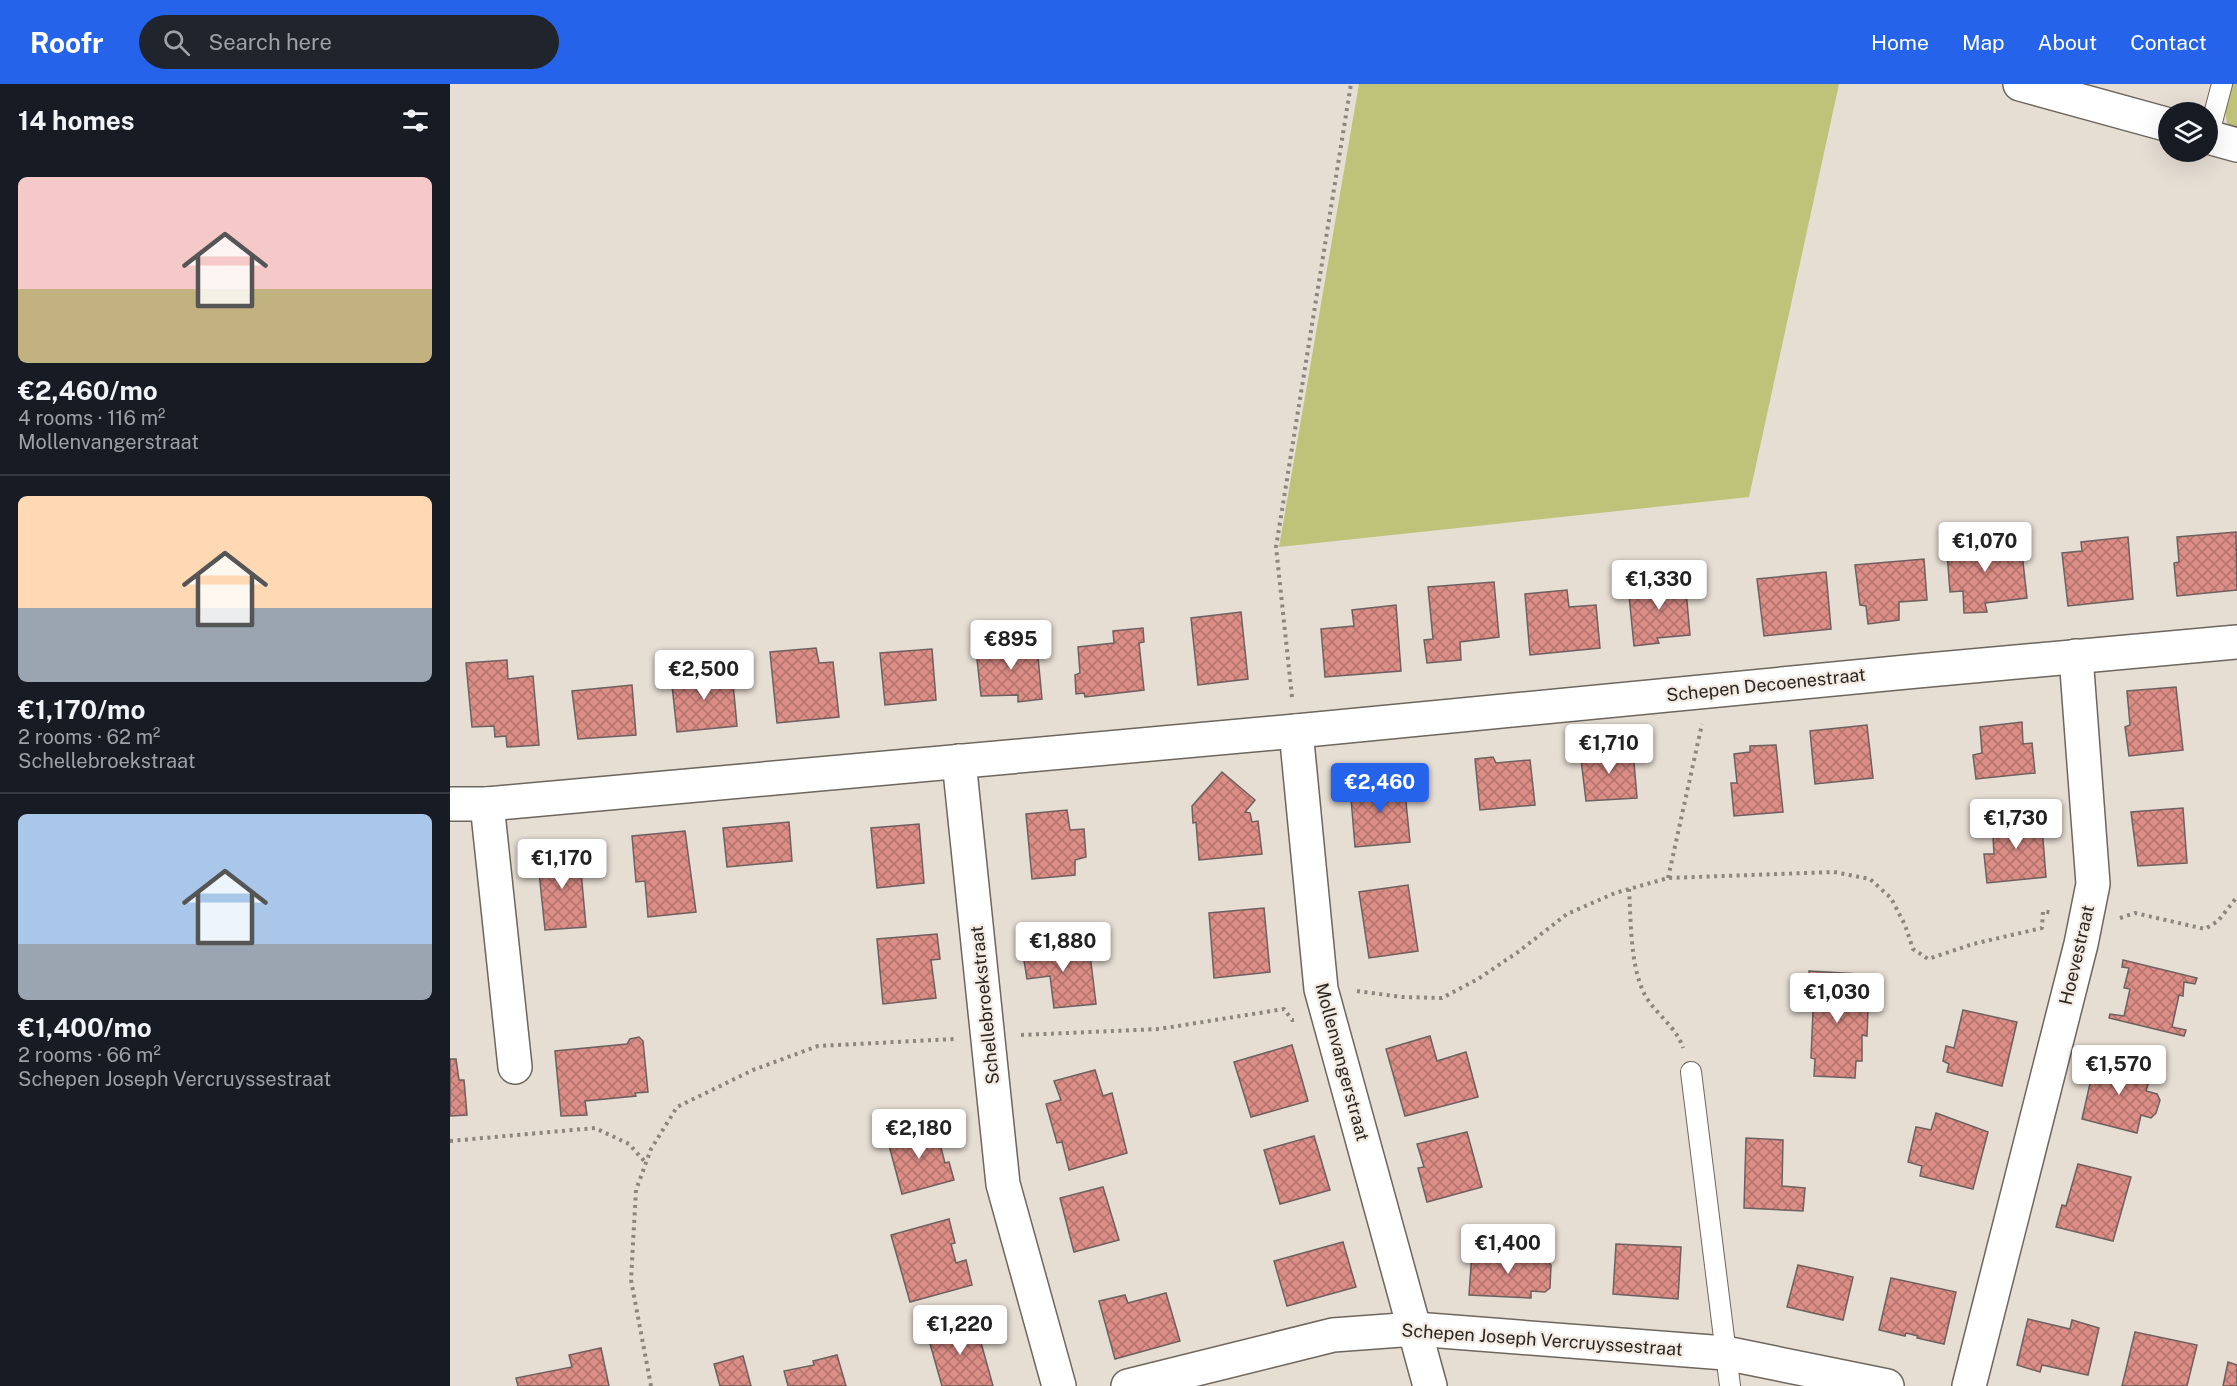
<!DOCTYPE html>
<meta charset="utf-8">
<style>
:root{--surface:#171b24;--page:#20242c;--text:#f1f3f6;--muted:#9ea1a6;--line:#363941;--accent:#2563eb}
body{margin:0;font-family:"Public Sans",sans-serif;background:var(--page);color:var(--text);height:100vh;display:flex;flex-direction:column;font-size:22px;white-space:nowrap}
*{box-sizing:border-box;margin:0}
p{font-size:20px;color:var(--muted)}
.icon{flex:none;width:33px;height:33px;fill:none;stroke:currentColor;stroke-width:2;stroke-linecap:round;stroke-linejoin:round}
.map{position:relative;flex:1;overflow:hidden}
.details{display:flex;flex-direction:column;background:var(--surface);width:450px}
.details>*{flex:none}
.fabs{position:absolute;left:1708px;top:18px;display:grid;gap:12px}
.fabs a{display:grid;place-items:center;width:60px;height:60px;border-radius:50%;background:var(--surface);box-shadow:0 6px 24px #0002;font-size:30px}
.price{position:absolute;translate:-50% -51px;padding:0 14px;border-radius:6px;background:#fff;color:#222;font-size:20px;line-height:39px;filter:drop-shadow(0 2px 3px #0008)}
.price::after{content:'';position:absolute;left:50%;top:36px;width:18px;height:14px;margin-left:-9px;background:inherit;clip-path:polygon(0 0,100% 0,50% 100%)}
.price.active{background:var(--accent);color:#fff}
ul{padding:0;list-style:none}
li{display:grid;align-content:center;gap:12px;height:318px;padding:0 18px}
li+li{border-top:2px solid var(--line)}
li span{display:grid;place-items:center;height:186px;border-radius:9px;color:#555}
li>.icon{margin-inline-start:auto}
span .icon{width:108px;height:108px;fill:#fffc;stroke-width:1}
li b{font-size:26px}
h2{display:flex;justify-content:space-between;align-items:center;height:72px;padding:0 18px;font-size:26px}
header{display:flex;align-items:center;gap:36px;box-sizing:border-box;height:84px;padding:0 30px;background:var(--accent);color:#fff}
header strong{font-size:28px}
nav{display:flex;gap:33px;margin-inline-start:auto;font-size:21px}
.search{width:420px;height:54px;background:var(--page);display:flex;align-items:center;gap:15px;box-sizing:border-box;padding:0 21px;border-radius:33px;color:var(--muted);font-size:22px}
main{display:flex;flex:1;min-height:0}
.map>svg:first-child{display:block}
.grass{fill:#bec379}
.building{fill:url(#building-cross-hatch);stroke:#6d605f;stroke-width:1.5}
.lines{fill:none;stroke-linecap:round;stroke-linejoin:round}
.service-casing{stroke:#6d665d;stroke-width:22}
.minor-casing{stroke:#6d665d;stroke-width:36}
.path{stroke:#8c867f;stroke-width:4;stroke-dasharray:3 4.5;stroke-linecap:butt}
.service{stroke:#fff;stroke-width:20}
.minor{stroke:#fff;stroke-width:33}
.labels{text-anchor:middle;stroke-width:4.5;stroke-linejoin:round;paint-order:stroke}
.street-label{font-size:18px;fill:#2a2623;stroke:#f3ebe1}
</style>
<header>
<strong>Roofr</strong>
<div class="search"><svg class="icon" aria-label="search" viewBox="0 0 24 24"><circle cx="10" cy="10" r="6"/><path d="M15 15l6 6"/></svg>Search here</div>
<nav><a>Home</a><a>Map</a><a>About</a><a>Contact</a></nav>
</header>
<main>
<section class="details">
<h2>14 homes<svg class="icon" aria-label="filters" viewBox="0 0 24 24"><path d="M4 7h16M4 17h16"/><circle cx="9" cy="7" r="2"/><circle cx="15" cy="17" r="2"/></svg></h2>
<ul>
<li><span style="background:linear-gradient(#f6c9c9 60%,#c2b280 0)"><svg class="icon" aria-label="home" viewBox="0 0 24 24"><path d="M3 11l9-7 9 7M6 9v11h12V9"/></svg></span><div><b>€2,460/mo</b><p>4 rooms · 116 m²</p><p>Mollenvangerstraat</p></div></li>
<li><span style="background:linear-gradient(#ffd9b3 60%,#9aa5b1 0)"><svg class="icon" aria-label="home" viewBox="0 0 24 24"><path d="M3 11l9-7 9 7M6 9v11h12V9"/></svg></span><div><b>€1,170/mo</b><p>2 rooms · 62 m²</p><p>Schellebroekstraat</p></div></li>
<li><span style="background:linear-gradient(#a9c7e8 70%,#9aa5b1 0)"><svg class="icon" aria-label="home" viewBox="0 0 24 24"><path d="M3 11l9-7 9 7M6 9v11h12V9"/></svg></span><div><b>€1,400/mo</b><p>2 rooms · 66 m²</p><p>Schepen Joseph Vercruyssestraat</p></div></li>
</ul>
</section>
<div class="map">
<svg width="1787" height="1302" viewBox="0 0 1787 1302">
<defs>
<pattern id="building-cross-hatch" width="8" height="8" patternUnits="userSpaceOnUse" patternTransform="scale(1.5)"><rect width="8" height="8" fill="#db8d86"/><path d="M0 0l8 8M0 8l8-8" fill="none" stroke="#b2736d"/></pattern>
</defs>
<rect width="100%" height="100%" fill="#e6ddd3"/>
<!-- grass -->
<g class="grass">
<path d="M909,0H1389L1299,413L829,463Z"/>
<path d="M1780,0H1787V47L1778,45L1774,20Z"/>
</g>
<!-- building -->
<g class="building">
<path d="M1786,448L1787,506L1727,512L1724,479L1729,478L1727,453Z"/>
<path d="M1526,453L1528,464L1571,460L1577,514L1535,519L1537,528L1514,529L1513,507L1500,508L1496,455Z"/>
<path d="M1678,453L1683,515L1618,522L1612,469L1632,467L1631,458Z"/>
<path d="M1474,475L1477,516L1449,518V536L1418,540L1416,522L1410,521L1405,481Z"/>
<path d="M1376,488L1381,545L1314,552L1307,495Z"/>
<path d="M1235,495L1240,551L1207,554L1209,559L1184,562L1178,501Z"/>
<path d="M1044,498L1049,553L1010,558L1011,576L977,579L974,556L983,555L978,503Z"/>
<path d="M1117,506L1119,523L1146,521L1150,564L1080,571L1075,510Z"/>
<path d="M946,521L951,587L875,593L871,545L904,542L902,526Z"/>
<path d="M791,528L798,595L748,601L741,534Z"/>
<path d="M693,544L694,558L689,559L694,606L635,613L634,609L626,610L625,591L630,589L628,563L664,559L663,547Z"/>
<path d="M586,552L592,615L568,618V611L531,612L526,566L566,563V554Z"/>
<path d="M366,564L369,579L383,578L389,633L327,639L320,568Z"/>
<path d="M482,565L486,616L435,621L430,569Z"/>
<path d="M57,576L58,595L83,592L89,661L57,663L56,652L45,653L44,642L22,643L16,579Z"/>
<path d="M282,588L287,642L227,648L221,592Z"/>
<path d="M182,601L186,651L128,655L122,607Z"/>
<path d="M1726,603L1733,666L1679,672L1675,643L1680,641L1677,607Z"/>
<path d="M1572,638L1573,660L1582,659L1585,689L1526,695L1523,671L1532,669L1530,643Z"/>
<path d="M1417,641L1423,694L1365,700L1360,647Z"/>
<path d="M1326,661L1333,728L1284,732L1281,699H1287L1284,670L1300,668V662Z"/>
<path d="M1154,666L1155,670L1183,667L1187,714L1136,717L1130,667Z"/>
<path d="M1043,673L1046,679L1080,676L1085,721L1030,726L1025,675Z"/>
<path d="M772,688L805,716L795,728L800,729L802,738L808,737L812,770L749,776L746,738L743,739L742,722Z"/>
<path d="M954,698L960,758L905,763L900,702Z"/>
<path d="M1733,724L1737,779L1688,782L1681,728Z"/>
<path d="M617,726L620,746L634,745L636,773L625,776V791L582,795L576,730Z"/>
<path d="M1591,731L1596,793L1537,799L1534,770H1544L1542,735Z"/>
<path d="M339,738L342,777L277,783L273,744Z"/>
<path d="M469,740L474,799L427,804L421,744Z"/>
<path d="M235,747L246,828L198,833L195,797L186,798L182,752Z"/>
<path d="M129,765L136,843L95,846L87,769Z"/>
<path d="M958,801L968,867L919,874L909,808Z"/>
<path d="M814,824L820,888L764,894L759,829Z"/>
<path d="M487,850L490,875L481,876L486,914L433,920L427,855Z"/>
<path d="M615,860V865L639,862L646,920L604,924L600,892L577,895L572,864Z"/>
<path d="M1673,876L1747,894L1745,900L1734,898L1733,912L1729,911L1722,943L1736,946L1734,952L1659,934L1660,930L1674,932L1680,905L1674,904L1679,884L1672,883Z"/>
<path d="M1359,887L1409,890L1408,907H1414V923L1418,924L1417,952L1412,951V977H1406L1405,994L1364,992L1365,975L1361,974L1364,904L1359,896Z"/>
<path d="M1513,926L1567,938L1552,1002L1497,988L1499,980L1493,977L1496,962L1504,964Z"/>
<path d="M980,952L987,977L1016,968L1028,1013L955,1032L936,965Z"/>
<path d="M189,953L193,957L198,1008L185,1009L186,1012L135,1017L137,1031L111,1032L105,967L177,960L180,955Z"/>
<path d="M842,961L858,1017L801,1033L784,978Z"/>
<path d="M1646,973L1702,987L1696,1007L1707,1010L1710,1016L1706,1029L1701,1034L1691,1031L1687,1049L1632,1035Z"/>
<path d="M0,975H6L9,996H14L17,1031L0,1032Z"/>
<path d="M645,986L653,1012L662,1009L677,1069L619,1086L612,1058L607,1059L596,1020L611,1016L604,997Z"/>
<path d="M1486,1029L1538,1048L1523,1105L1470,1092L1472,1082L1458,1078L1466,1043L1481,1046Z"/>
<path d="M485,1041L495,1079L499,1078L504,1096L452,1110L437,1054Z"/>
<path d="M1017,1048L1032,1103L977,1118L968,1084L974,1083L967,1060Z"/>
<path d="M864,1052L880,1106L830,1120L814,1066Z"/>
<path d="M1296,1054L1333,1056L1332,1102L1355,1104L1353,1127L1294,1124Z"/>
<path d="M1628,1080L1681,1093L1663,1157L1606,1143L1612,1121L1616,1122Z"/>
<path d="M653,1103L669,1156L624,1168L610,1114Z"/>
<path d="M499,1135L505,1159L501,1160L506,1179L516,1176L522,1201L460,1218L441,1151Z"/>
<path d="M893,1158L906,1203L837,1222L824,1177Z"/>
<path d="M1166,1160L1231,1163L1228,1215L1163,1210Z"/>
<path d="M1022,1168L1083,1170V1177H1097L1101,1181L1100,1204L1095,1208L1081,1207V1214L1019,1211Z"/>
<path d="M1348,1181L1403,1193L1393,1236L1337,1223Z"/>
<path d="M1441,1194L1506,1208L1494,1260L1467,1254L1468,1252L1456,1249L1455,1252L1429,1246Z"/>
<path d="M716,1209L730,1257L665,1275L649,1217L675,1211L678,1219Z"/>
<path d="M1578,1235L1620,1245L1622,1236L1649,1244L1638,1291L1592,1281L1590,1288L1567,1281Z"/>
<path d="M525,1237L543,1302H492L477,1249Z"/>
<path d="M1685,1248L1747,1261L1737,1302H1672Z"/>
<path d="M151,1264L159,1302H68L66,1294L122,1283L119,1271Z"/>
<path d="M387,1271L396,1302H338L334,1287L364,1281L363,1277Z"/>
<path d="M293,1272L301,1302H270L264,1280Z"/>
<path d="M1778,1278L1787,1281V1302H1773Z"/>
</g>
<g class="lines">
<!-- service casing -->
<g class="service-casing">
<g id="service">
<path d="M1758,53L1772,0"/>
<path d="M1241,988L1280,1302"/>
</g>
</g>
<!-- minor casing -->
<g class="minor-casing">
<g id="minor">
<path d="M1570,0L1719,41"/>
<path d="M1758,53L1787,61"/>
<path d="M846,647L871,905L980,1302"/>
<path d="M509,677L553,1100L609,1302"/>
<path d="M0,720H37L846,647L1467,587L1787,558"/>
<path d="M37,720L65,983"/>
<path d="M678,1302L883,1251L965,1245L1275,1269L1437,1302"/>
<path d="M1519,1302L1631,860L1643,800L1626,572"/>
</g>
</g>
<!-- path -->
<g class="path">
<path d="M842,613L826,463L901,0"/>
<path d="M1218,794L1252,640"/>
<path d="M1179,805C1181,836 1180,878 1193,907C1202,928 1226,941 1233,964"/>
<path d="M1670,834L1685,829L1755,845L1768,837L1787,813"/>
<path d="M907,907L952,913L992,914L1028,895L1068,868L1117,830L1165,809L1218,794L1384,788L1420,795L1441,814L1455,841L1463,865L1478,875L1523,860L1592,844L1593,827L1603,829"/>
<path d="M571,951L709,945L834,925L842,936H844"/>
<path d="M0,1057L145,1044L179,1060L196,1079"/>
<path d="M201,1302L181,1196L186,1106L201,1065L227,1023L303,986L368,962L504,955"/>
</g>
<!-- service -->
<use href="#service" class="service"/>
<!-- minor -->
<use href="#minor" class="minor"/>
</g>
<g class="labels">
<!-- street labels -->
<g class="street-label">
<text transform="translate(1316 601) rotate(-6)" y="6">Schepen Decoenestraat</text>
<text transform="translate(1627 871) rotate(-77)" y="6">Hoevestraat</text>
<text transform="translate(535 921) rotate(-96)" y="6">Schellebroekstraat</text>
<text transform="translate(892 978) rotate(75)" y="6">Mollenvangerstraat</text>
<text transform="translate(1092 1256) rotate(4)" y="6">Schepen Joseph Vercruyssestraat</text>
</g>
</g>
</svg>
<div class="fabs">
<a><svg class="icon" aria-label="layers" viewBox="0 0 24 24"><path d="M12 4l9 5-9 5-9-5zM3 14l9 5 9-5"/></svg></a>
</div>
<b class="price" style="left:1535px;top:489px">€1,070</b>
<b class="price" style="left:1209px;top:527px">€1,330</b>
<b class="price" style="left:561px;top:587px">€895</b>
<b class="price" style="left:254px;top:617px">€2,500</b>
<b class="price" style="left:1159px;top:691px">€1,710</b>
<b class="price active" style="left:930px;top:730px">€2,460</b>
<b class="price" style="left:1566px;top:766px">€1,730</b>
<b class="price" style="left:112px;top:806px">€1,170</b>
<b class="price" style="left:613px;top:889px">€1,880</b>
<b class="price" style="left:1387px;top:940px">€1,030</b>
<b class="price" style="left:1669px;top:1012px">€1,570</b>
<b class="price" style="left:469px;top:1076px">€2,180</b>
<b class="price" style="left:1058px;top:1191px">€1,400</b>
<b class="price" style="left:510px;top:1272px">€1,220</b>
</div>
</main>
